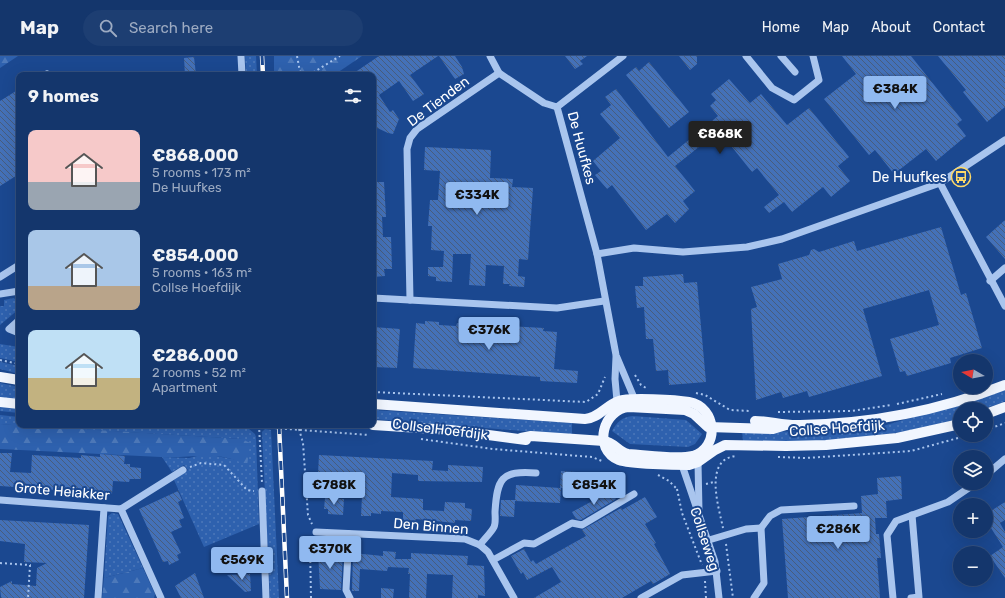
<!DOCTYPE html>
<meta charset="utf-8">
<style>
:root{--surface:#14366c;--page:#1d3e72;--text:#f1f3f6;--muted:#9dabc2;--line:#33507f;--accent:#90b9f0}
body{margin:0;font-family:Rubik,sans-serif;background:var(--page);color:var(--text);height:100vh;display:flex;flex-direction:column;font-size:15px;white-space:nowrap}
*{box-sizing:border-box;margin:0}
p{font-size:13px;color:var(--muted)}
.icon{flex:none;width:22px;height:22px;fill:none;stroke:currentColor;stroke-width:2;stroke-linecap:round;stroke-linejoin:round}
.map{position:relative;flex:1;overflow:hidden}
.panel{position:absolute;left:16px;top:16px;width:360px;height:356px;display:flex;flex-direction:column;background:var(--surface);border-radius:8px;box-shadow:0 4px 16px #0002,0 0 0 1px var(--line)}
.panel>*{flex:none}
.needle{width:26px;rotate:279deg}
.buttons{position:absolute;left:953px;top:298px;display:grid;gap:8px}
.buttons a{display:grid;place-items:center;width:40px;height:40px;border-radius:50%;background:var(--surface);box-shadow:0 4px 16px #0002,0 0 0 1px var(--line);font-size:20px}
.price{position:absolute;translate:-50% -34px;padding:0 9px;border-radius:4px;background:var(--accent);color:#111;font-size:13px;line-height:26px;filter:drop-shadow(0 1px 2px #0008)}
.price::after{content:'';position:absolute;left:50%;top:24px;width:12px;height:9px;margin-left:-6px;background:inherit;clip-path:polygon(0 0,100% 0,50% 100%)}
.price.selected{background:#222;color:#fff}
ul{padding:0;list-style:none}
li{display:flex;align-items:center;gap:12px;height:100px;padding:0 12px}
li span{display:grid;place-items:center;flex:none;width:112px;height:80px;border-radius:8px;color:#555}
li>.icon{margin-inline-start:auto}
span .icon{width:48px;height:48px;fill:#fffc;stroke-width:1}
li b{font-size:17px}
h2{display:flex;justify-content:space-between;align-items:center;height:48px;padding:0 12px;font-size:17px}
header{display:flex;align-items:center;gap:24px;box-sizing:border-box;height:56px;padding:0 20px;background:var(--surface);border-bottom:1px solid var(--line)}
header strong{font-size:19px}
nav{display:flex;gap:22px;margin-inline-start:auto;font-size:14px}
.search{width:280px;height:36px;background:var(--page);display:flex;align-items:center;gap:10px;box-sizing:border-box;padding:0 14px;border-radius:22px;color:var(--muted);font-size:15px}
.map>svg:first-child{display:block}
.grass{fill:url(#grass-dots)}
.forest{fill:url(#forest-firs)}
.building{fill:url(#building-back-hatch)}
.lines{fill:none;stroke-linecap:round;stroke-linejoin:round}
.path{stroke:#a9c5ee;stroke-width:2;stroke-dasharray:2 3;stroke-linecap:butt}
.minor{stroke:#a9c5ee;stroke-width:7}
.major{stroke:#f1f6ff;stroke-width:10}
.rail-casing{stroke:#fff;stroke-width:4.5}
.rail{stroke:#1b4890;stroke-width:3;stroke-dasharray:9;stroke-linecap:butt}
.labels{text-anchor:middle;stroke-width:4;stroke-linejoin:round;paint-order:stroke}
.street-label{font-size:14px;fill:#fff;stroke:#1b4890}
.poi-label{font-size:14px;fill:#fff;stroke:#1b4890;text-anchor:end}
</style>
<header>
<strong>Map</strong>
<div class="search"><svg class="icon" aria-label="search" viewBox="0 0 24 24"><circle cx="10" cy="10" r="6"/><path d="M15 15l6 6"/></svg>Search here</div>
<nav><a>Home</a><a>Map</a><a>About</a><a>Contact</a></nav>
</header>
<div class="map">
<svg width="1005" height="542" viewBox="0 0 1005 542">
<defs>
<pattern id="grass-dots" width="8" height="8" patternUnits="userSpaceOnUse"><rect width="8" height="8" fill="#2e61ae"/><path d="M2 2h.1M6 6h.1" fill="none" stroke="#4d79ba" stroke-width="1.8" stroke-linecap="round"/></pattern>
<pattern id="forest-firs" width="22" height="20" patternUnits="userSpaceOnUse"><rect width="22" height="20" fill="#2e61ae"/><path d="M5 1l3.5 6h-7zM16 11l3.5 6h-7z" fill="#4d79ba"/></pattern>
<pattern id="building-back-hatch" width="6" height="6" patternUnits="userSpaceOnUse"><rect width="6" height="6" fill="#4471b8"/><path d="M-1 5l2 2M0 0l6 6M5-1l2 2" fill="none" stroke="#485d7d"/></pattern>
</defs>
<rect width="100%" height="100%" fill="#1b4890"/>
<!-- grass -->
<g class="grass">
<path d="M245,0H256L257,19H246Z"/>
<path d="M14,242L19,248V253L0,269V250H4V244Z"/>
<path d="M0,288L19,291V306L0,302Z"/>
<path d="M0,306L19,310V318L0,313Z"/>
<path d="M0,327L19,331V345L0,343Z"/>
<path d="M1005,334V345C988,353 978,353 960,353V363L908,375L835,385H743L742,375L817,376L883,370Z"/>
<path d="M0,349L19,351V357L0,355Z"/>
<path d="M373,354L572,367V379L373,363Z"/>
<path d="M0,359L19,361V369H134L249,373L255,378L256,381L259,468L204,491L174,424L188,414L184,409L172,416L162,401L189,402L205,398L238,404L242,383L24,370L0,368Z"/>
<path d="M633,360L686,364L702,378L695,388L688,391L630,388L612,375C617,366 622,361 633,360Z"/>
<path d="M265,373L271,374L279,542H270L262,376Z"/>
<path d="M112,457L118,458L143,512L104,522L108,460Z"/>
</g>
<!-- forest -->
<g class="forest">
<path d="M0,0H18L0,12Z"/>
<path d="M274,0H362L334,19H274Z"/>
<path d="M0,368L242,383L250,387L247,410C219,393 191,403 161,401C106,398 55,396 0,393Z"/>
<path d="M143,512L155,538L154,542H102L104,522Z"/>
</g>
<!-- building -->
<g class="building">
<path d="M379,0H438L410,19L424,38L413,45L399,25L379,39L390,56L393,54L399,63L393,78L388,77L373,70V19H351Z"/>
<path d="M439,0H455L462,11L464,18L455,23Z"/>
<path d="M565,0H587L580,5L583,8L575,13Z"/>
<path d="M679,0H697V8L690,14Z"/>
<path d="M842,0H911L962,64L957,68L966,80L936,105L926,93L894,118L875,94L869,99L824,43L856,18Z"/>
<path d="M938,0H1005V51L987,66L963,36L966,34Z"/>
<path d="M194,1L196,19H185L184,2Z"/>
<path d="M649,6L689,56L669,72L626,19L636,11L639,15Z"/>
<path d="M729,23L750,47L761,38L787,69L809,52L849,101L838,110L850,125L831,141L823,131L792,156L784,146L769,157L764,151L779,139L757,112L752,116L719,75L675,110L695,135L683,145L689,153L675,167L667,158L646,174L612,129L607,133L595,119L601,115L593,105L620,82L600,58L611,49L605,41L616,33L668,101L718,60L710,50L716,44L711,38Z"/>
<path d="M16,35L19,39V118L0,130V45Z"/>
<path d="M425,91L491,94L490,122L513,123L512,131L533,132L528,204L519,203L518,220L525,221L524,231L509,230L510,228H503L504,210L486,209L485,230L469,229L471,198H453L452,226L436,225V221L428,220V211H443L444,195L431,194L432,170H428L430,144H438L440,115L424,114Z"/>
<path d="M373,126H384L386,161H382L383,181H391L392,213H384L385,220L373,221Z"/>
<path d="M1005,164V203L986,181Z"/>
<path d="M941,171L961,239L966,237L982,292L950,302L951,307L907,320L905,315L900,316L890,283L939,269L929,234L863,253L882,320L809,341L807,335L783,342L781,336L756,344L751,253L757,251L751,231L782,223L778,208L809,199L811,194L814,193L819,196L854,185L857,195Z"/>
<path d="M683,218L684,227L697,226L706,326L669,329L668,314L656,315L653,283H646L644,251L637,252L635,230H643V221Z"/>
<path d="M425,265L439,266V269L456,270L457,267L544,272L543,275L557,276L554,313L578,315L577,327L540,325V321L413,312L416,267L425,268Z"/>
<path d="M373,271L400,273L397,312L373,311Z"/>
<path d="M0,397H12L10,416L31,417L32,399L81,402V399L100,401V398L125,400L124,408H130V411L141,412V423H130L129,426L113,425L112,438L0,430Z"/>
<path d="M319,399L433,405L432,414L448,415V409L483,411L482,426L418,425V419L392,417L391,441L423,443V454L444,455L445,446L465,447V452L472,453L471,465L455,464V467L416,463V465L403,464V456L381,455V458L371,457V460H361L363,420L318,418Z"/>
<path d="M561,415L576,416L575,433L561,432L560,447L515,445L514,461L500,460L501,444H515L516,429L560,432Z"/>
<path d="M901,420L902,443L886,445L887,462H875L876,478H879L881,502H877L880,542H788L782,463L862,457L861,440L878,438L877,422Z"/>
<path d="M178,435L182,444L178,446L184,462L179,464L182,471L171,476L181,497L177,499L179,504L169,509L168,505L163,506L139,453Z"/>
<path d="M611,435L616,443L581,464L576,463L572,456Z"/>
<path d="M645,441L657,461L645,468L656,487L654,488L670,518L653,528L651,525L622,542H534L561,526L552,511L527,524L523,516L521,518L511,500L524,493L531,506L533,504L536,508L586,480L582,474L621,452L622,454Z"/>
<path d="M325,442L344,443L343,459L328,458V453H324Z"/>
<path d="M1005,446V464L1000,467L1005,476V522L990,500L1003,491L986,464V458Z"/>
<path d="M0,464L89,469L84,542H1L0,531L12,525V528L36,530L37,512L47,507L24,506L25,488L0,485Z"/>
<path d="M318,495L343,497L341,534L320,533Z"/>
<path d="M383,495L396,496L395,503H411V497L468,500L467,509L484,510L485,540L478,539V542H452L453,519L427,518L426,542H409L410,518H408L409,512L388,511L387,515L360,513L359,535H352L353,497L383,500Z"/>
<path d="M195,517L204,542H181L175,530Z"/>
<path d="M250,518L251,535L245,536L227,519Z"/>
<path d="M381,532L394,533L393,542H381Z"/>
</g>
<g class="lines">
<!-- path -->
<g class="path">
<path d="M297,0L300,16L309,19"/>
<path d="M309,19L340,0"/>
<path d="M0,304L19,308"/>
<path d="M635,319L641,329L646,332"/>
<path d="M373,336L586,346L598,338L605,321"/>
<path d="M696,337L705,339L730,354L751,355"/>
<path d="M897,348L942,338"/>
<path d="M778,356L851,355L891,349"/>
<path d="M180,369L260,371L369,379"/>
<path d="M259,369L262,427"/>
<path d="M299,373L303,387L308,459L312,468"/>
<path d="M986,374L1005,367"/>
<path d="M421,383L493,393L592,401L602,405"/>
<path d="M778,401L806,402L911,395L969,379"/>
<path d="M190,411L201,407L224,409L247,434L254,435"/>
<path d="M658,419L669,425L677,433"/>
<path d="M706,428L714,426"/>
<path d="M677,433L682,457L702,509"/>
<path d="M723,472C719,452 703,403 736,400"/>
<path d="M726,488L733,542"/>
<path d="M0,507L30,509L28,542"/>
<path d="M705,525L706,542"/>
<path d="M311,542L310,489L313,483"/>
</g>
<!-- minor -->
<g class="minor">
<path d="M241,0L242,19"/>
<path d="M490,0L499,17L544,47L557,51"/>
<path d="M746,0L772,32L794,44L819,24L813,0"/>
<path d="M781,0L795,16"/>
<path d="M47,18L48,19"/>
<path d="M557,51L597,198L616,299L635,344"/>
<path d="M557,51L623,0"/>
<path d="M940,127L1005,250"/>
<path d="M597,198L634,192L683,196L747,191L782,183L940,127L1005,84"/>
<path d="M0,221L19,209"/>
<path d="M990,225L1005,212"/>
<path d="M0,238L19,235"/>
<path d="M373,242L557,252L604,245"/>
<path d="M410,244L407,93L410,82L417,73L499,17"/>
<path d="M19,264L9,273L19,277"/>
<path d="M616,301L615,323L617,345"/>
<path d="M698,406L699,455"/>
<path d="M682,409L715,506L719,542"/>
<path d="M986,419L1005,403"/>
<path d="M262,435L266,542"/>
<path d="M0,444L121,453"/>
<path d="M121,453L161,542"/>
<path d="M121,453L183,414"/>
<path d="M761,472L770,460L781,454L854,450"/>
<path d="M316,476L465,483L480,489L488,496L514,542"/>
<path d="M349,478L346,534L350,542"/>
<path d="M709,484L746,473L761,472L764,527L754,542"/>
<path d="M480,489C484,483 491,477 494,471C496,467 495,460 495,456C497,423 501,414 536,417"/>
<path d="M493,504L524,487L534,488L572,467L582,469L634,438"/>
<path d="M98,542L104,452"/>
<path d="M641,542L682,519L717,515"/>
<path d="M893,542L887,479L896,465L948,446L976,427"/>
<path d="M911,542L919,541L912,459"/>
</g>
<!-- major -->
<g class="major">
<path d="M0,321L19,324"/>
<path d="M0,346L19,348"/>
<path d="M373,348L585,363C599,362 606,349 619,345C629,341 677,344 689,346C717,351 720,392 693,400C675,404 647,399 628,398C618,396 614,386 604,385L531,380L521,382"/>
<path d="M986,358L1005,351"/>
<path d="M755,365C770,365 784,370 800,369C870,368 939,355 1005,329"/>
<path d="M373,369L451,374L526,384"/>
<path d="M786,369L773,373L708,371L694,358L685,354L629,351C603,353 592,393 619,404C630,408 676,409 689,409L698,406L715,394L725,389L786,390L826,389L897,382L960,368"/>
</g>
<!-- rail casing -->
<g class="rail-casing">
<g id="rail">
<path d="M262,0L263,19"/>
<path d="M279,369L287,542"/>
</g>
</g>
<!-- rail -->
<use href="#rail" class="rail"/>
</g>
<!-- icons -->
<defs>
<g id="bus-ring" transform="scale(1)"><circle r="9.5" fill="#1b4890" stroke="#ffda67" stroke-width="1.5"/><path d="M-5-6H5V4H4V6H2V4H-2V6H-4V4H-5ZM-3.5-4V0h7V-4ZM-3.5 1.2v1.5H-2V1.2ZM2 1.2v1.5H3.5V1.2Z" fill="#ffda67"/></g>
</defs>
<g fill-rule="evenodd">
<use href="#bus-ring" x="961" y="121"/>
</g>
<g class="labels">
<!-- street labels -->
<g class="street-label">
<text transform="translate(438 45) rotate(-37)" y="5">De Tienden</text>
<text transform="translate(582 92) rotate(75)" y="5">De Huufkes</text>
<text transform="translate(837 372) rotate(-4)" y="5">Collse Hoefdijk</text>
<text transform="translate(440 373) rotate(7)" y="5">Collse Hoefdijk</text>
<text transform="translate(62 435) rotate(5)" y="5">Grote Heiakker</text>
<text transform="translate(431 470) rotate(5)" y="5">Den Binnen</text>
<text transform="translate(705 483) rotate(72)" y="5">Collseweg</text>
</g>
<!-- poi labels -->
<g class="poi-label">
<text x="947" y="126">De Huufkes</text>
</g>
</g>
</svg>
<div class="buttons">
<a><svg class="needle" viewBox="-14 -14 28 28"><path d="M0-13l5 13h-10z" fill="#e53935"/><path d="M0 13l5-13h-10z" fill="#9dabc2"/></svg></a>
<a><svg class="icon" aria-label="locate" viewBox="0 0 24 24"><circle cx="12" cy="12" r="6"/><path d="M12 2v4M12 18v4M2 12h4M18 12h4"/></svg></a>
<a><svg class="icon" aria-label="layers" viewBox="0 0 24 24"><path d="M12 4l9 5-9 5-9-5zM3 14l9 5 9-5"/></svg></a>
<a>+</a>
<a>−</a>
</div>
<b class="price" style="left:895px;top:54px">€384K</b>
<b class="price selected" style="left:720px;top:99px">€868K</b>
<b class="price" style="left:477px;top:160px">€334K</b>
<b class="price" style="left:489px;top:295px">€376K</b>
<b class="price" style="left:334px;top:450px">€788K</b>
<b class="price" style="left:594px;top:450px">€854K</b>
<b class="price" style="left:838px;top:494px">€286K</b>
<b class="price" style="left:330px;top:514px">€370K</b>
<b class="price" style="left:242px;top:525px">€569K</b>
<section class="panel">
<h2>9 homes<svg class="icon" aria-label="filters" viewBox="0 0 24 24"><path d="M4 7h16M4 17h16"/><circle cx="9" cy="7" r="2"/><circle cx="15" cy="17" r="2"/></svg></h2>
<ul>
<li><span style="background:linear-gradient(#f6c9c9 65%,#9aa5b1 0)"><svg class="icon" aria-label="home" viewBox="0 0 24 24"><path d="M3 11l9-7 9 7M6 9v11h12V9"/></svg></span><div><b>€868,000</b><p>5 rooms · 173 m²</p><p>De Huufkes</p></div></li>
<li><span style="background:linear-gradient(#a9c7e8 70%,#b9a48a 0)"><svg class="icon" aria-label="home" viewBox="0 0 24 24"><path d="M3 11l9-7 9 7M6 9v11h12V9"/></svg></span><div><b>€854,000</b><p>5 rooms · 163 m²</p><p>Collse Hoefdijk</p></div></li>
<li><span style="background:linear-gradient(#bfe0f5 60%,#c2b280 0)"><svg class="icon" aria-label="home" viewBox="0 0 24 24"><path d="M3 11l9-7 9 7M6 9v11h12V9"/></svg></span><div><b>€286,000</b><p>2 rooms · 52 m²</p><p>Apartment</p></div></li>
</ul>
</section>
</div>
